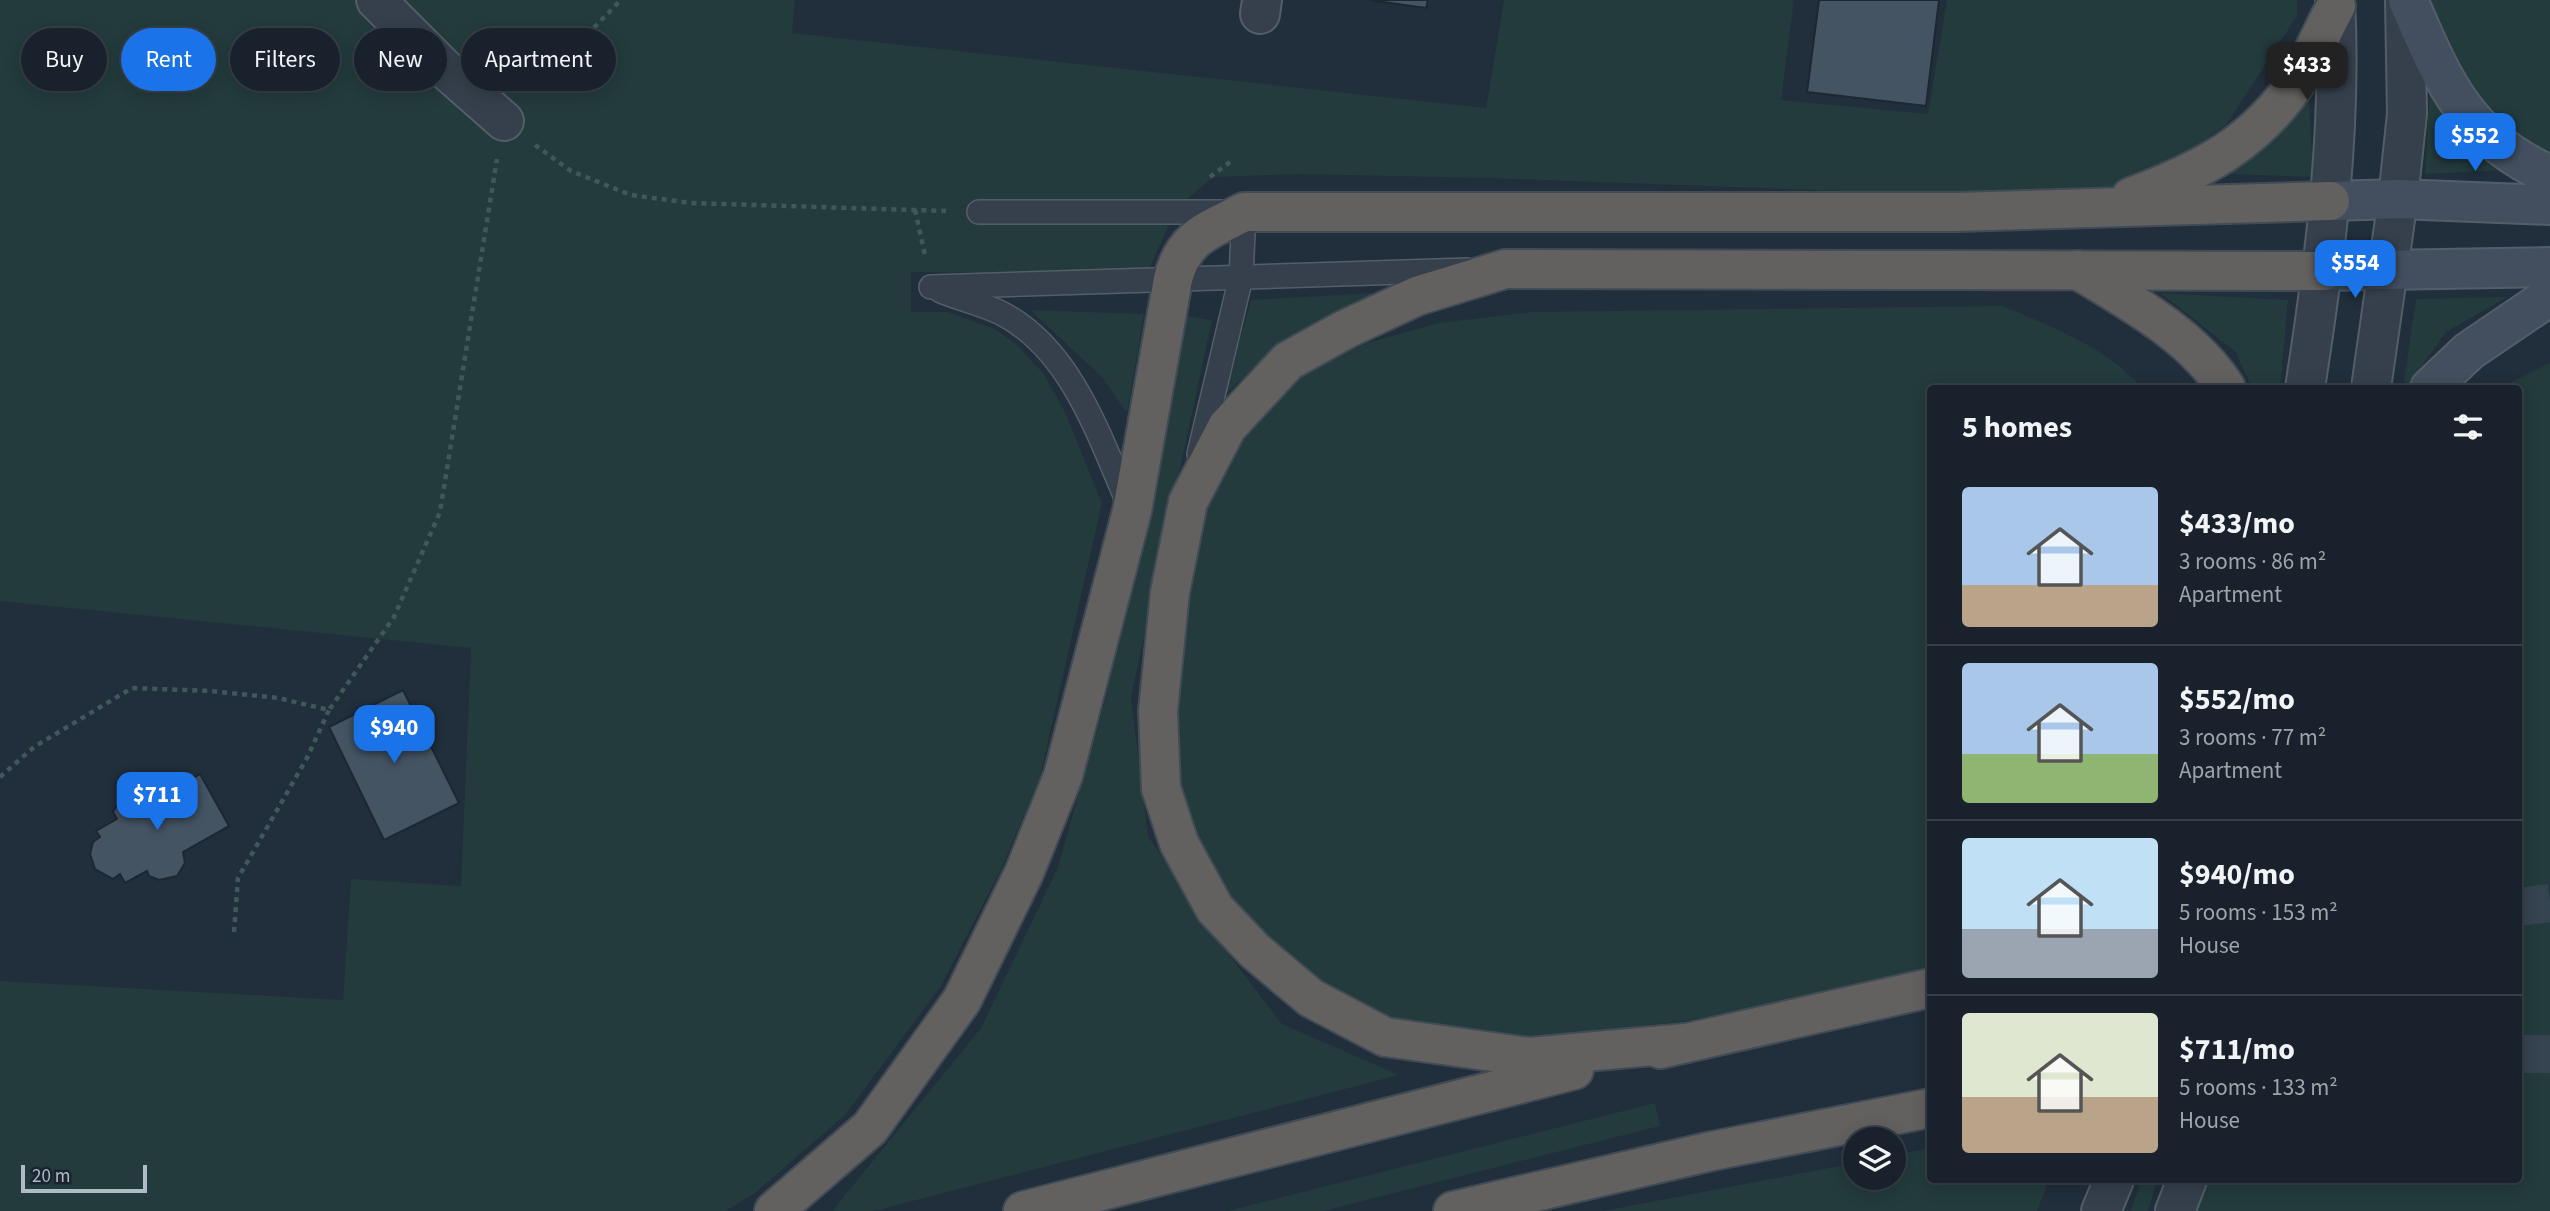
<!DOCTYPE html>
<meta charset="utf-8">
<style>
:root{--surface:#19222c;--page:#222a34;--text:#f1f3f6;--muted:#9fa4a9;--line:#373f48;--accent:#1a73e8}
body{margin:0;font-family:"Source Sans 3",sans-serif;background:var(--page);color:var(--text);height:100vh;display:flex;flex-direction:column;font-size:26px;white-space:nowrap}
*{box-sizing:border-box;margin:0}
p{font-size:23px;color:var(--muted)}
.icon{flex:none;width:38px;height:38px;fill:none;stroke:currentColor;stroke-width:2;stroke-linecap:round;stroke-linejoin:round}
.map{position:relative;flex:1;overflow:hidden}
.details{position:absolute;left:1927px;top:385px;width:595px;height:798px;display:flex;flex-direction:column;background:var(--surface);border-radius:7px;box-shadow:0 4px 18px #0003,0 0 0 2px var(--line)}
.details>*{flex:none}
.hud{position:absolute;left:21px;top:28px;width:665px;height:63px;display:flex;gap:14px}
.tools{position:absolute;left:1843px;top:1127px;display:grid;gap:14px}
.tools a{display:grid;place-items:center;width:63px;height:63px;border-radius:50%;background:var(--surface);box-shadow:0 4px 18px #0003,0 0 0 2px var(--line);font-size:35px}
.scale{position:absolute;left:21px;bottom:18px;width:126px;box-sizing:border-box;padding-left:7px;border:4px solid #b0bbc8;border-top:0;font-size:19px;line-height:24px;white-space:nowrap;color:#b0bbc8;-webkit-text-stroke:5px #1a2530;paint-order:stroke}
.price{position:absolute;translate:-50% -60px;padding:0 16px;border-radius:14px;background:var(--accent);color:#fff;font-size:23px;line-height:46px;filter:drop-shadow(0 2px 4px #0008)}
.price::after{content:'';position:absolute;left:50%;top:42px;width:21px;height:16px;margin-left:-10px;background:inherit;clip-path:polygon(0 0,100% 0,50% 100%)}
.price.selected{background:#222;color:#fff}
ul{padding:0;list-style:none}
li{display:flex;align-items:center;gap:21px;height:175px;padding:0 35px}
li+li{border-top:2px solid var(--line)}
li span{display:grid;place-items:center;flex:none;width:196px;height:140px;border-radius:7px;color:#555}
li>.icon{margin-inline-start:auto}
span .icon{width:84px;height:84px;fill:#fffc;stroke-width:1}
li b{font-size:30px}
h2{display:flex;justify-content:space-between;align-items:center;height:84px;padding:0 35px;font-size:30px}
.tag{padding:0 24px;border-radius:32px;background:var(--surface);box-shadow:0 4px 18px #0003,0 0 0 2px var(--line);font-size:24px;line-height:63px}
.tag.selected{background:var(--accent);color:#fff}
.map>svg:first-child{display:block}
.green{fill:#233b3d}
.building{fill:#445463;stroke:#1c2732;stroke-width:2}
.lines{fill:none;stroke-linecap:round;stroke-linejoin:round}
.trunk-tunnel{stroke:#364350;stroke-width:38;stroke-dasharray:38 19;stroke-linecap:butt}
.service-casing{stroke:#535e69;stroke-width:26}
.minor-casing{stroke:#535e69;stroke-width:42}
.tertiary-casing{stroke:#535e69;stroke-width:42}
.secondary-casing{stroke:#535e69;stroke-width:42}
.trunk-casing{stroke:#404b56;stroke-width:42}
.path{stroke:#41585a;stroke-width:4.5;stroke-dasharray:5 5;stroke-linecap:butt}
.service{stroke:#35404c;stroke-width:23}
.minor{stroke:#35404c;stroke-width:38}
.tertiary{stroke:#35404c;stroke-width:38}
.secondary{stroke:#434f5f;stroke-width:38}
.trunk{stroke:#62615f;stroke-width:38}
</style>
<div class="map">
<svg width="2550" height="1211" viewBox="0 0 2550 1211">
<rect width="100%" height="100%" fill="#212e3b"/>
<!-- green -->
<g class="green">
<path d="M0,0H795L792,33L1486,108L1504,0H1794L1781,100L1928,114L1947,0H2297V16L2226,125L2189,151L2130,183L2058,199L1487,178L1299,174L1214,177L1177,207L1146,275L911,272V312H948L995,329L1016,344L1043,373L1065,412L1102,503L1040,777L1001,870L941,986L845,1115L755,1193L725,1211H0V981L343,1000L351,879L461,886L471,648L0,601Z"/>
<path d="M2422,0H2550V158L2469,99Z"/>
<path d="M2430,90L2503,170L2425,174Z"/>
<path d="M2309,100L2313,177L2229,174L2272,141Z"/>
<path d="M1389,292L1271,354L1225,394L1251,300Z"/>
<path d="M2160,293L2288,300L2280,388H2252L2236,352Z"/>
<path d="M2507,297L2446,332L2406,388H2403L2416,299Z"/>
<path d="M2002,306C2053,327 2105,346 2142,388H1930V969L1685,1021L1521,1039L1384,1018L1318,979L1266,934L1226,891L1196,833L1182,788L1177,714L1187,597L1206,510L1244,437L1298,379L1361,345L1438,323L1532,312Z"/>
<path d="M1030,310L1144,314L1127,413L1102,377Z"/>
<path d="M1187,316L1212,320L1131,697L1148,836L1217,939L1282,1024L1399,1075L874,1211H832L981,1028L1058,867L1105,701Z"/>
<path d="M2550,363V1211H2189L2202,1180H2518V388H2499Z"/>
<path d="M1655,1103L1660,1126L1323,1211H1227Z"/>
<path d="M1930,1148V1180H2049L2037,1211H1603L1855,1163V1178H1894V1155Z"/>
<path d="M2141,1180H2157L2148,1211H2131Z"/>
</g>
<!-- building -->
<g class="building">
<path d="M1369,0H1428L1426,8Z"/>
<path d="M1819,0H1939L1926,106L1807,92Z"/>
<path d="M403,690L459,803L384,840L329,727Z"/>
<path d="M200,774L229,826L183,852L185,863L177,876L159,880L149,876L147,871L125,883L120,874L113,879L95,869L90,854L93,842L100,837L96,831L117,819L113,812L121,798L136,791H145L153,800Z"/>
</g>
<g class="lines">
<!-- trunk-tunnel -->
<g class="trunk-tunnel">
<path d="M2518,907L2550,903"/>
<path d="M2518,1054H2550"/>
</g>
<!-- service casing -->
<g class="service-casing">
<g id="service">
<path d="M979,212H1244L1241,277L1199,454"/>
<path d="M931,287L1467,270"/>
<path d="M941,291C960,299 982,304 1001,313C1072,349 1100,439 1130,507"/>
</g>
</g>
<!-- minor casing -->
<g class="minor-casing">
<g id="minor">
<path d="M376,0L445,69L504,121"/>
<path d="M1260,14L1262,0"/>
</g>
</g>
<!-- tertiary casing -->
<g class="tertiary-casing">
<g id="tertiary">
<path d="M2305,388C2325,259 2342,131 2335,0"/>
<path d="M2371,388L2398,199L2407,114L2405,0"/>
<path d="M2101,1211L2114,1180"/>
<path d="M2175,1211L2187,1180"/>
</g>
</g>
<!-- secondary casing -->
<g class="secondary-casing">
<g id="secondary">
<path d="M2408,0C2442,79 2465,138 2550,175"/>
<path d="M2330,201L2398,199L2550,205"/>
<path d="M2324,271L2550,267"/>
<path d="M2430,388L2469,351L2550,296"/>
</g>
</g>
<!-- trunk casing -->
<g class="trunk-casing">
<g id="trunk">
<path d="M2131,197C2201,171 2257,143 2299,78C2313,55 2323,29 2336,6"/>
<path d="M2078,270C2131,302 2193,336 2226,388"/>
<path d="M1686,1043L1529,1057L1385,1037L1311,998L1255,951L1215,909L1179,843L1161,788L1158,711L1170,592L1188,502L1227,427L1288,361L1346,329L1417,296L1505,269L2324,271"/>
<path d="M1660,1049L1930,988"/>
<path d="M774,1211L870,1128L962,1000L1024,873L1063,776L1132,511L1173,279C1184,236 1208,231 1244,212H1957L2330,201"/>
<path d="M1023,1211L1574,1070"/>
<path d="M1453,1211L1712,1151L1930,1108"/>
</g>
</g>
<!-- path -->
<g class="path">
<path d="M531,92L621,0"/>
<path d="M535,145L571,171L631,195L691,203L946,211"/>
<path d="M1210,177L1234,159"/>
<path d="M915,210L925,255"/>
<path d="M0,777L34,747L132,688L211,691L278,698L329,710L394,617L440,512L497,159"/>
<path d="M234,932L238,878L307,758L329,710"/>
</g>
<!-- service -->
<use href="#service" class="service"/>
<!-- minor -->
<use href="#minor" class="minor"/>
<!-- tertiary -->
<use href="#tertiary" class="tertiary"/>
<!-- secondary -->
<use href="#secondary" class="secondary"/>
<!-- trunk -->
<use href="#trunk" class="trunk"/>
</g>
</svg>
<div class="tools">
<a><svg class="icon" aria-label="layers" viewBox="0 0 24 24"><path d="M12 4l9 5-9 5-9-5zM3 14l9 5 9-5"/></svg></a>
</div>
<div class="scale">20 m</div>
<b class="price selected" style="left:2307px;top:102px">$433</b>
<b class="price" style="left:2475px;top:173px">$552</b>
<b class="price" style="left:2355px;top:300px">$554</b>
<b class="price" style="left:394px;top:765px">$940</b>
<b class="price" style="left:157px;top:832px">$711</b>
<div class="hud">
<a class="tag">Buy</a>
<a class="tag selected">Rent</a>
<a class="tag">Filters</a>
<a class="tag">New</a>
<a class="tag">Apartment</a>
</div>
<section class="details">
<h2>5 homes<svg class="icon" aria-label="filters" viewBox="0 0 24 24"><path d="M4 7h16M4 17h16"/><circle cx="9" cy="7" r="2"/><circle cx="15" cy="17" r="2"/></svg></h2>
<ul>
<li><span style="background:linear-gradient(#a9c7e8 70%,#b9a48a 0)"><svg class="icon" aria-label="home" viewBox="0 0 24 24"><path d="M3 11l9-7 9 7M6 9v11h12V9"/></svg></span><div><b>$433/mo</b><p>3 rooms · 86 m²</p><p>Apartment</p></div></li>
<li><span style="background:linear-gradient(#a9c7e8 65%,#8fb573 0)"><svg class="icon" aria-label="home" viewBox="0 0 24 24"><path d="M3 11l9-7 9 7M6 9v11h12V9"/></svg></span><div><b>$552/mo</b><p>3 rooms · 77 m²</p><p>Apartment</p></div></li>
<li><span style="background:linear-gradient(#bfe0f5 65%,#9aa5b1 0)"><svg class="icon" aria-label="home" viewBox="0 0 24 24"><path d="M3 11l9-7 9 7M6 9v11h12V9"/></svg></span><div><b>$940/mo</b><p>5 rooms · 153 m²</p><p>House</p></div></li>
<li><span style="background:linear-gradient(#dfe7d0 60%,#b9a48a 0)"><svg class="icon" aria-label="home" viewBox="0 0 24 24"><path d="M3 11l9-7 9 7M6 9v11h12V9"/></svg></span><div><b>$711/mo</b><p>5 rooms · 133 m²</p><p>House</p></div></li>
</ul>
</section>
</div>
